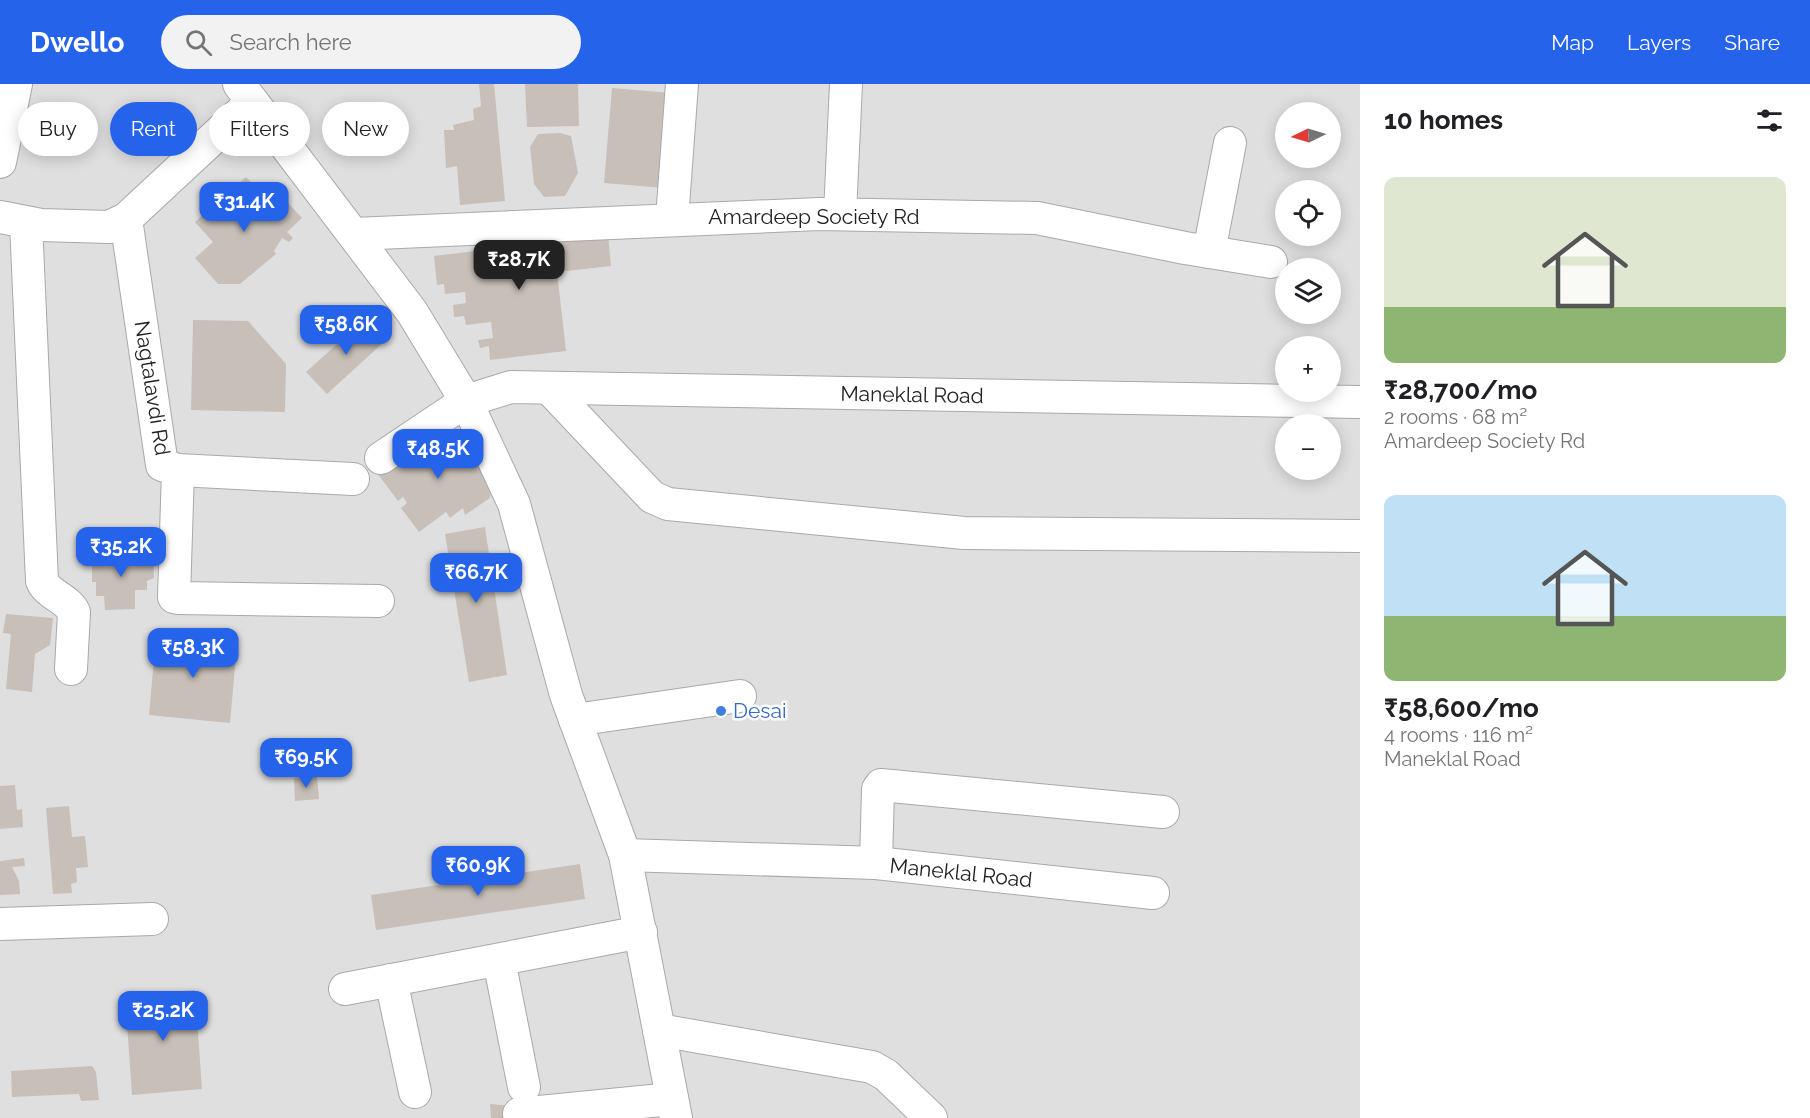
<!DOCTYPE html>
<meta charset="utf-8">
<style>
:root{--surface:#fff;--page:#f2f2f2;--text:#202124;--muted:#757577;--accent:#2563eb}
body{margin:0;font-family:Raleway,sans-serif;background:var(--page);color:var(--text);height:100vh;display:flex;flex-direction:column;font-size:22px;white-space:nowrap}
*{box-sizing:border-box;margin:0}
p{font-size:20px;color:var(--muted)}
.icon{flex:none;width:33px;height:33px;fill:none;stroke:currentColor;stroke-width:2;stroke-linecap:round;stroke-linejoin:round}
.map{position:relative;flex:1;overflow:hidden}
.side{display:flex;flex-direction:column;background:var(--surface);width:450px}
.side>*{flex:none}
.top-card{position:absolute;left:18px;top:18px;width:570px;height:54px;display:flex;gap:12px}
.needle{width:39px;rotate:265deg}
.controls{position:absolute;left:1275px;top:18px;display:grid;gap:12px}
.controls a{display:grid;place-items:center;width:66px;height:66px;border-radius:50%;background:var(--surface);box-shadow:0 3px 15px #0003;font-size:30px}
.price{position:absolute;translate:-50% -51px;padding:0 14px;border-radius:12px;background:var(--accent);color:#fff;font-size:20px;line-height:39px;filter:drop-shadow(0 2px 3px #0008)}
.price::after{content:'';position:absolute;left:50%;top:36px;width:18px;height:14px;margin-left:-9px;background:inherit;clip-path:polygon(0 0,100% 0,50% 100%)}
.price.current{background:#222;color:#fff}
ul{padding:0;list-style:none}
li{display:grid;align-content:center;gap:12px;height:318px;padding:0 24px}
li span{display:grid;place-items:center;height:186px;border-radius:12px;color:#555}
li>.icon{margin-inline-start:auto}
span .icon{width:108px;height:108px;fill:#fffc;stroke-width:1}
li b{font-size:26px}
h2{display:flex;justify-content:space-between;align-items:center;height:72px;padding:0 24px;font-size:26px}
.chip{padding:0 21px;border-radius:27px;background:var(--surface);box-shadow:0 3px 15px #0003;font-size:21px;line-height:54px}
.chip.current{background:var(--accent);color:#fff}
header{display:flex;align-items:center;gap:36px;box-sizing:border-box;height:84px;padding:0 30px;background:var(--accent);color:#fff}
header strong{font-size:28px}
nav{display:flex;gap:33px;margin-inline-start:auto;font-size:21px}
.search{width:420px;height:54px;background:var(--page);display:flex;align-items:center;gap:15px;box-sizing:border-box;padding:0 21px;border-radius:33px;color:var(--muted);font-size:22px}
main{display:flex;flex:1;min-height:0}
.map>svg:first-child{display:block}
.residential{fill:#e0dfdf;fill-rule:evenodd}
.building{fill:#c7bfb8}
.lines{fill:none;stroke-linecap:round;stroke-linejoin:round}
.minor-casing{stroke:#a9a9a9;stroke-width:34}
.minor{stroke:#fff;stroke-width:32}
.shop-dot{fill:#3f7fe0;stroke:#fff;stroke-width:2}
.labels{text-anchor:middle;stroke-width:5;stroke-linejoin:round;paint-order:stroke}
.street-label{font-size:21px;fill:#222;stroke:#fff}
.shop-label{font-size:21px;fill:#366cbe;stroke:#fff;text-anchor:start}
</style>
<header>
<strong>Dwello</strong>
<div class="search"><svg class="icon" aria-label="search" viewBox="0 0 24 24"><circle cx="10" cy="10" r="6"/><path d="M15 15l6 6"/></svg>Search here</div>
<nav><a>Map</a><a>Layers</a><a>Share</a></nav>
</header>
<main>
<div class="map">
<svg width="1360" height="1034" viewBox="0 0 1360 1034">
<rect width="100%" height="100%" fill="#f2efe9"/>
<!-- residential -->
<path class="residential" d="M0,0H1360V1034H0ZM1286,28H1330V74H1286ZM1286,106H1330V152H1286ZM1286,184H1330V230H1286ZM1286,262H1330V308H1286ZM1286,340H1330V386H1286Z"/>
<!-- building -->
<g class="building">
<path d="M479,0H494L505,117L460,121L457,82L446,84L444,46H454L453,41L474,36L473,25L481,22Z"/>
<path d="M525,0H578L579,42L527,43Z"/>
<path d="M612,4L671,9L664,104L604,99Z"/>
<path d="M560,49L571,52L578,89L565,112L544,113L534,100L530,63L538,50Z"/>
<path d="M246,93L268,117L278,108L302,134L287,148L293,154L289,158L282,154L274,167L276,170L240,200H218L195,174L213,158L195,138Z"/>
<path d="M608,151L611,182L557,188L566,267L490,276L489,262L480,264L478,256L493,254L491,238L466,241L464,232L454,233L453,221L466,219L465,208L445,210L444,200L437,201L434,172Z"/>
<path d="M366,234L386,256L327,310L306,288Z"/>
<path d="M193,236L248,237L286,280L285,328L191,326Z"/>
<path d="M452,345L462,347L477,369L471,374L492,403L490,414L465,431L463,424L450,434L446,428L419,448L401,424L407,419L403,413L398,417L377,389L411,364L416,371Z"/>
<path d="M485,443L507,591L469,598L445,450Z"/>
<path d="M153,469L154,494L147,497V506H135V525L105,526L104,512H96V498H92V470Z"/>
<path d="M6,530L53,534L50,561L35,570L32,608L6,605L11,550L3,549Z"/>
<path d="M156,552L237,560L230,639L149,631Z"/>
<path d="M317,693L319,715L295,717L294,694Z"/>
<path d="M15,701L17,726L22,725L23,743L0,745V702Z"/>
<path d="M69,722L72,753L85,752L88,783L76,784L77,798L71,800L72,809L53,810L46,724Z"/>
<path d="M24,774L25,782L12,783L19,797L20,810L0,811V777Z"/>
<path d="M580,780L585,815L376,846L371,811Z"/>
<path d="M195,906L202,1005L132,1011L125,911Z"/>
<path d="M92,982L96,988L99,1016L81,1017L79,1010L12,1013L11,987Z"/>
<path d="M490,1020L525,1023L526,1034H491Z"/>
</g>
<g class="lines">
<!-- minor casing -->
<g class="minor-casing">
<g id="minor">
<path d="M239,0L412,228L466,317L514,420L566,611L625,771L676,1034"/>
<path d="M0,78L16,0"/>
<path d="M840,130L846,0"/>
<path d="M0,133L41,141L109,143L126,135L252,18"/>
<path d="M126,135L162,381L178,386L174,513L179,514L378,517"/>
<path d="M672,135L682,0"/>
<path d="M26,139L42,497C48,511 67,514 74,528L71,585"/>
<path d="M354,150L819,130L1037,134L1185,164L1271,178"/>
<path d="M1209,168L1230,59"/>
<path d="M549,304L652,413L668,420L964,449L1360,452"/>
<path d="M381,374L466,317L511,303L1360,318"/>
<path d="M178,386L353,395"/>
<path d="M575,636L740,612"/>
<path d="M625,771L876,779L1153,809"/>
<path d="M876,779L878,705L881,701L1163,728"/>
<path d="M0,840L152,835"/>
<path d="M499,876L524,1003"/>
<path d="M391,896L415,1008"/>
<path d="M345,905L641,848"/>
<path d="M659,946L872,983L886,991L931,1034"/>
<path d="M519,1030L672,1015"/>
</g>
</g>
<!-- minor -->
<use href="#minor" class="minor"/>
</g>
<!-- markers -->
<circle class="shop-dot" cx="721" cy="627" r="6"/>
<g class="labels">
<!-- street labels -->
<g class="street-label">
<text x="814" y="140">Amardeep Society Rd</text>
<text transform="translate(152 304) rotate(81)" y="7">Nagtalavdi Rd</text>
<text transform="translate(912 311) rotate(1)" y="7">Maneklal Road</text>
<text transform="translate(961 789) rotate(6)" y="7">Maneklal Road</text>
</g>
<!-- shop labels -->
<g class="shop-label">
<text x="733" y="634">Desai</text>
</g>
</g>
</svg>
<div class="controls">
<a><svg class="needle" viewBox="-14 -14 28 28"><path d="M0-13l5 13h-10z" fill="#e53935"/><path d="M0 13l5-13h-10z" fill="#757577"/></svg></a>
<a><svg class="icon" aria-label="locate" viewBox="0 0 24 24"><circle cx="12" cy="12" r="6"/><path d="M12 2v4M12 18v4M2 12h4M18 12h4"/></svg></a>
<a><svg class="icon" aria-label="layers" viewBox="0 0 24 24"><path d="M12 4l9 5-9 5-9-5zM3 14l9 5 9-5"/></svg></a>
<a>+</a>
<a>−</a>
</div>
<b class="price" style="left:244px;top:149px">₹31.4K</b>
<b class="price current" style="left:519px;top:207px">₹28.7K</b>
<b class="price" style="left:346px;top:272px">₹58.6K</b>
<b class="price" style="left:438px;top:396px">₹48.5K</b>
<b class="price" style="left:121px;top:494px">₹35.2K</b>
<b class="price" style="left:476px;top:520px">₹66.7K</b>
<b class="price" style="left:193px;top:595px">₹58.3K</b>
<b class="price" style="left:306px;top:705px">₹69.5K</b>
<b class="price" style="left:478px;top:813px">₹60.9K</b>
<b class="price" style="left:163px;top:958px">₹25.2K</b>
<div class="top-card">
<a class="chip">Buy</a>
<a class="chip current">Rent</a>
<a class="chip">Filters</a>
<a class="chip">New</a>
</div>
</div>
<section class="side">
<h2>10 homes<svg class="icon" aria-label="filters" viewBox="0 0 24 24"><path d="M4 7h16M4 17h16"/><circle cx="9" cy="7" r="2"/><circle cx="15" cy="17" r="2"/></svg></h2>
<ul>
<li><span style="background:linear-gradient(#dfe7d0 70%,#8fb573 0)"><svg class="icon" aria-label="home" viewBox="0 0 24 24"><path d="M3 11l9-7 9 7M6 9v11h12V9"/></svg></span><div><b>₹28,700/mo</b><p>2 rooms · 68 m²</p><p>Amardeep Society Rd</p></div></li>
<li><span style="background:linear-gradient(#bfe0f5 65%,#8fb573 0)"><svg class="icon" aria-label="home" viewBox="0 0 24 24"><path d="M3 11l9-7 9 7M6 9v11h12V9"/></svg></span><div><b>₹58,600/mo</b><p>4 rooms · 116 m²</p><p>Maneklal Road</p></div></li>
</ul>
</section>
</main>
